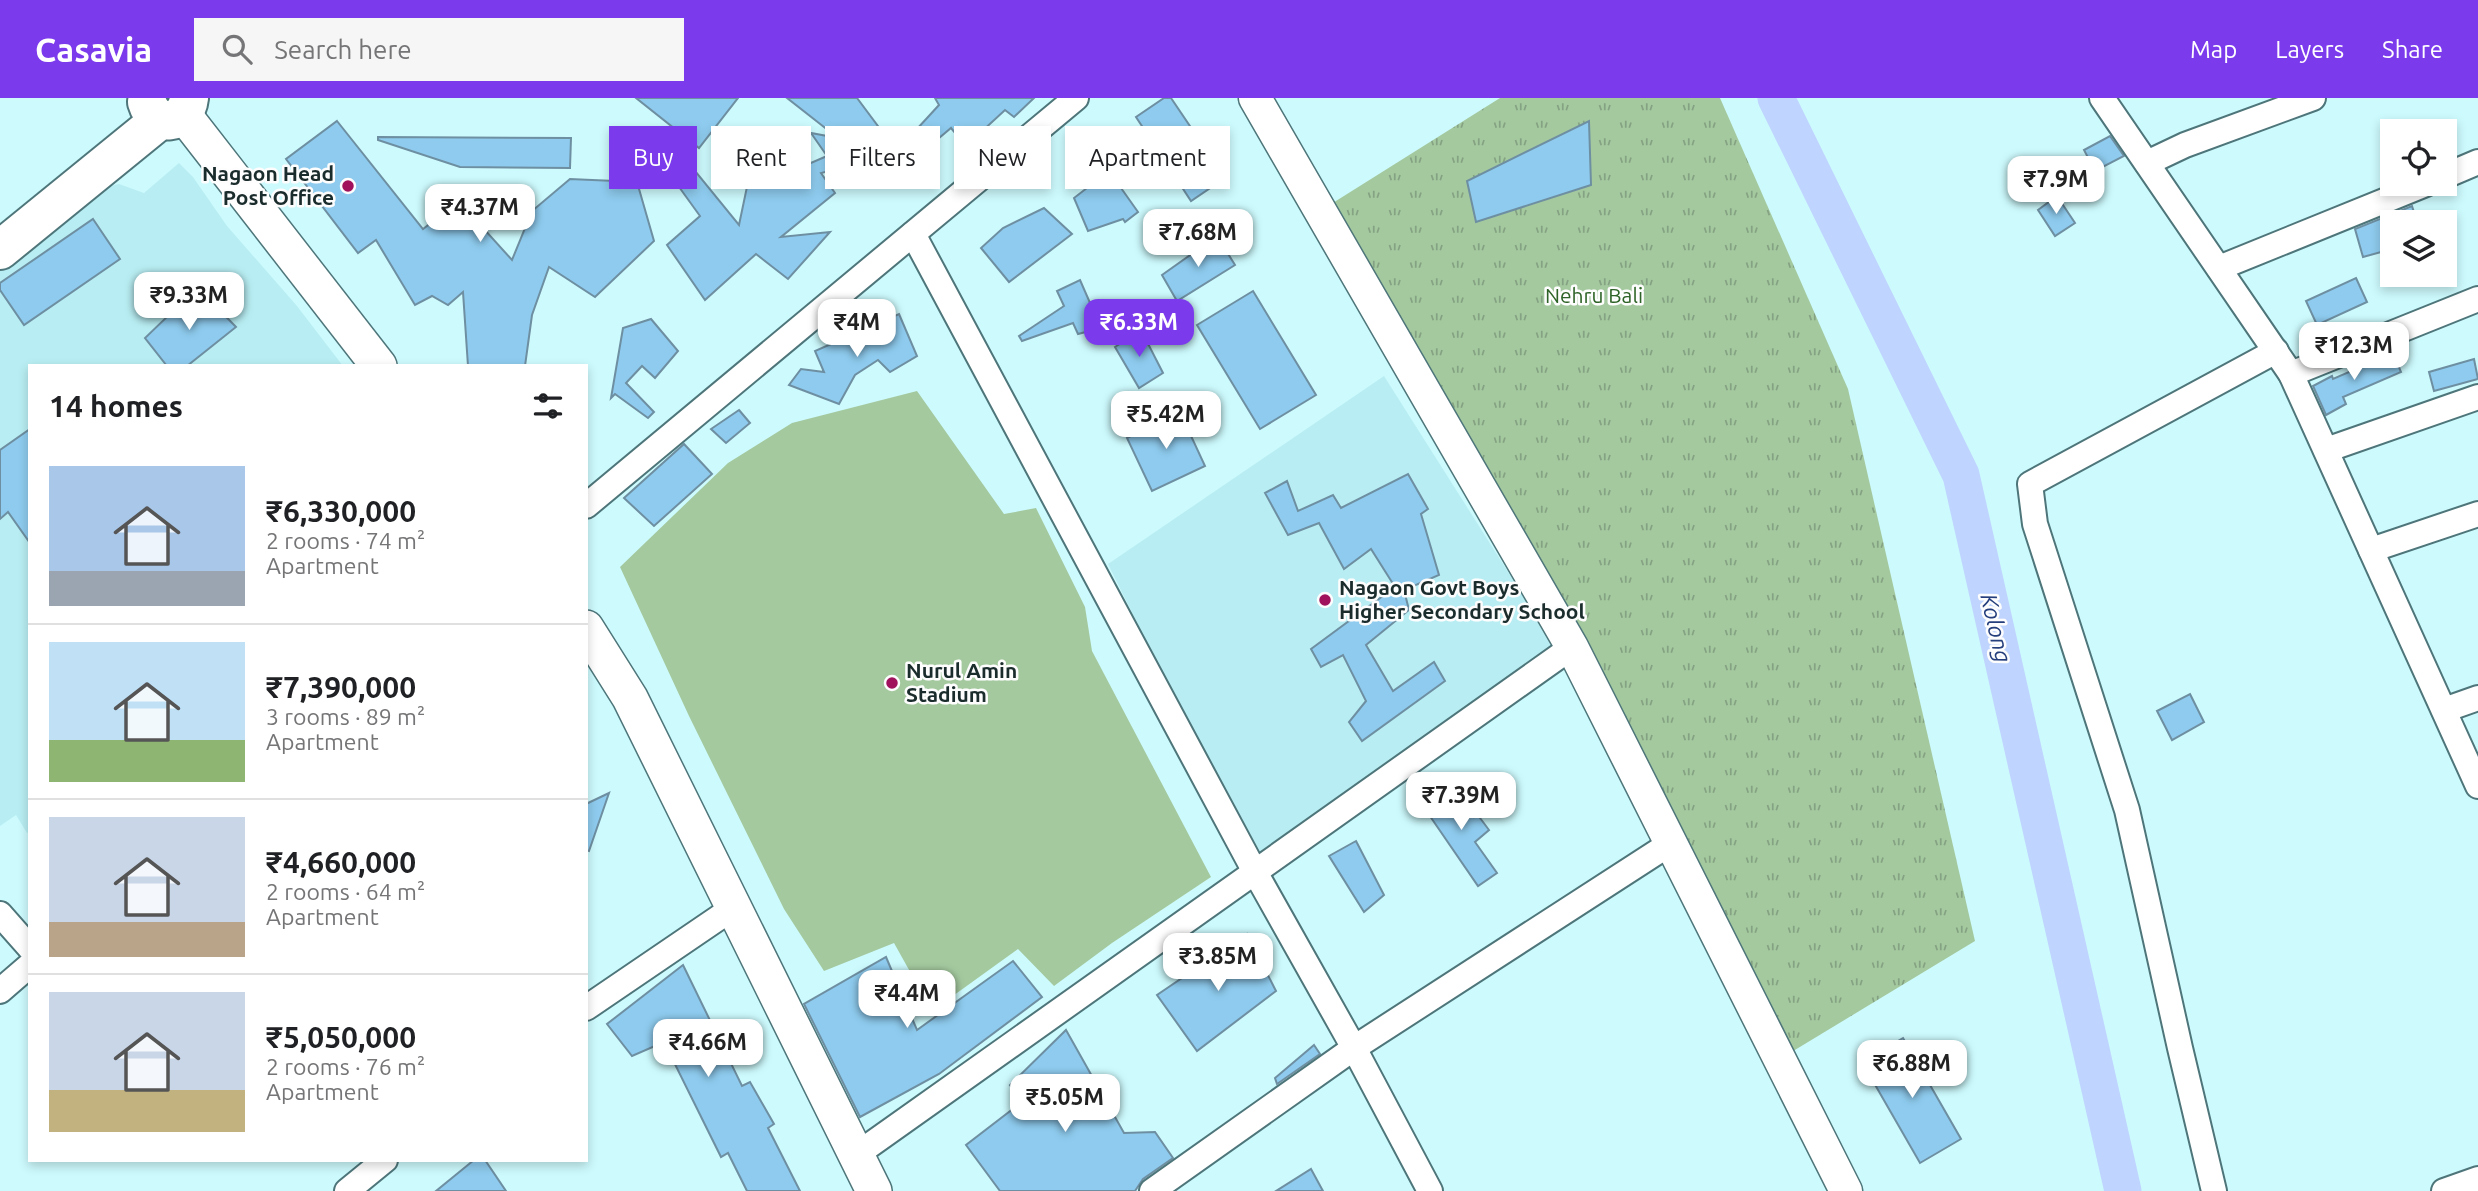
<!DOCTYPE html>
<meta charset="utf-8">
<style>
:root{--surface:#fff;--page:#f6f6f6;--text:#202124;--muted:#757577;--line:#e0e0e0;--accent:#7c3aed}
body{margin:0;font-family:Ubuntu,sans-serif;background:var(--page);color:var(--text);height:100vh;display:flex;flex-direction:column;font-size:26px;white-space:nowrap}
*{box-sizing:border-box;margin:0}
p{font-size:23px;color:var(--muted)}
.icon{flex:none;width:38px;height:38px;fill:none;stroke:currentColor;stroke-width:2;stroke-linecap:round;stroke-linejoin:round}
.map{position:relative;flex:1;overflow:hidden}
.drawer{position:absolute;left:28px;top:266px;width:560px;height:798px;display:flex;flex-direction:column;background:var(--surface);border-radius:0px;box-shadow:0 4px 10px #0003}
.drawer>*{flex:none}
.banner{position:absolute;left:609px;top:28px;width:665px;height:63px;display:flex;gap:14px}
.tools{position:absolute;left:2380px;top:21px;display:grid;gap:14px}
.tools a{display:grid;place-items:center;width:77px;height:77px;border-radius:0px;background:var(--surface);box-shadow:0 4px 10px #0003;font-size:35px}
.price{position:absolute;translate:-50% -60px;padding:0 16px;border-radius:14px;background:#fff;color:#222;font-size:23px;line-height:46px;filter:drop-shadow(0 2px 4px #0008)}
.price::after{content:'';position:absolute;left:50%;top:42px;width:21px;height:16px;margin-left:-10px;background:inherit;clip-path:polygon(0 0,100% 0,50% 100%)}
.price.current{background:var(--accent);color:#fff}
ul{padding:0;list-style:none}
li{display:flex;align-items:center;gap:21px;height:175px;padding:0 21px}
li+li{border-top:2px solid var(--line)}
li span{display:grid;place-items:center;flex:none;width:196px;height:140px;border-radius:0px;color:#555}
li>.icon{margin-inline-start:auto}
span .icon{width:84px;height:84px;fill:#fffc;stroke-width:1}
li b{font-size:30px}
h2{display:flex;justify-content:space-between;align-items:center;height:84px;padding:0 21px;font-size:30px}
.tag{padding:0 24px;border-radius:0px;background:var(--surface);box-shadow:0 4px 10px #0003;font-size:24px;line-height:63px}
.tag.current{background:var(--accent);color:#fff}
header{display:flex;align-items:center;gap:42px;box-sizing:border-box;height:98px;padding:0 35px;background:var(--accent);color:#fff}
header strong{font-size:33px}
nav{display:flex;gap:38px;margin-inline-start:auto;font-size:24px}
.search{width:490px;height:63px;background:var(--page);display:flex;align-items:center;gap:18px;box-sizing:border-box;padding:0 24px;border-radius:0px;color:var(--muted);font-size:26px}
.map>svg:first-child{display:block}
.built{fill:#b8eef3}
.grass{fill:#a4c99f}
.park{fill:url(#park-tufts)}
.lines{fill:none;stroke-linecap:round;stroke-linejoin:round}
.river{stroke:#bfd4fe;stroke-width:37}
.building{fill:#8ecbee;stroke:#6e8fa1;stroke-width:2}
.minor-casing{stroke:#4e767a;stroke-width:28}
.tertiary-casing{stroke:#4e767a;stroke-width:35}
.secondary-casing{stroke:#4e767a;stroke-width:38}
.primary-casing{stroke:#4e767a;stroke-width:42}
.minor{stroke:#fff;stroke-width:24}
.tertiary{stroke:#fff;stroke-width:32}
.secondary{stroke:#fff;stroke-width:35}
.primary{stroke:#fff;stroke-width:38}
.poi-dot{fill:#a0125b;stroke:#fdfdfd;stroke-width:2.5}
.labels{text-anchor:middle;stroke-width:5;stroke-linejoin:round;paint-order:stroke}
.poi-label{font-size:21px;font-weight:bold;fill:#1b2c2d;stroke:#fdfdfd;text-anchor:start}
.park-label{font-size:21px;fill:#2d6326;stroke:#fdfdfd}
.water-label{font-size:23px;font-style:italic;fill:#253f7d;stroke:#fdfdfd}
</style>
<header>
<strong>Casavia</strong>
<div class="search"><svg class="icon" aria-label="search" viewBox="0 0 24 24"><circle cx="10" cy="10" r="6"/><path d="M15 15l6 6"/></svg>Search here</div>
<nav><a>Map</a><a>Layers</a><a>Share</a></nav>
</header>
<div class="map">
<svg width="2478" height="1093" viewBox="0 0 2478 1093">
<defs>
<pattern id="park-tufts" width="24" height="20" patternUnits="userSpaceOnUse" patternTransform="scale(1.75)"><rect width="24" height="20" fill="#a4c99f"/><path d="M3 7l-1-3M5 7V3M7 7l1-3M15 17l-1-3M17 17v-4M19 17l1-3" fill="none" stroke="#85a382"/></pattern>
</defs>
<rect width="100%" height="100%" fill="#cdfafd"/>
<!-- built -->
<g class="built">
<path d="M179,65L193,79L227,128L297,208L343,268H30V733L27,735L16,717L0,728V169L96,91L119,86L144,95Z"/>
<path d="M1384,278L1555,548L1262,757L1199,651L1108,466Z"/>
</g>
<!-- grass -->
<path class="grass" d="M917,293L1004,416L1036,410L1085,509L1092,553L1211,779L1112,845L1054,888L1018,851L932,913L894,845L824,873L784,811L689,618L620,469L728,365L792,325Z"/>
<!-- park -->
<path class="park" d="M1500,0H1720L1848,291L1975,843L1780,961L1320,113Z"/>
<g class="lines">
<!-- river -->
<path class="river" d="M1776,0L1961,377L2123,1093"/>
</g>
<!-- building -->
<g class="building">
<path d="M636,0H738L699,50Z"/>
<path d="M787,0H857L898,55L821,75L835,95L781,139L830,134L788,181L756,156L705,202L667,147L700,118L669,75L687,63L739,127L752,65L774,62L781,78L827,58L811,35L838,40Z"/>
<path d="M935,0H1034L1014,19L1005,12L966,48L951,30L919,57L905,44L939,7Z"/>
<path d="M1164,0H1171L1225,80L1191,103L1136,19Z"/>
<path d="M337,23L423,131L450,110L484,131L512,162L532,113L570,81L637,84L654,143L595,199L549,169L532,217L525,268H468L463,194L448,207L432,198L415,207L376,142L358,155L286,61Z"/>
<path d="M1589,23L1591,87L1476,124L1467,83Z"/>
<path d="M2110,38L2124,58L2095,73L2084,52Z"/>
<path d="M378,39L571,40L570,70L460,69L378,42Z"/>
<path d="M1109,73L1138,114L1125,124L1123,121L1088,133L1074,100Z"/>
<path d="M2057,98L2075,125L2055,138L2038,112Z"/>
<path d="M2412,108L2417,124H2392V151L2363,159L2355,131Z"/>
<path d="M1044,110L1072,136L1009,184L981,150L1003,130Z"/>
<path d="M93,121L120,161L24,227L0,192V185Z"/>
<path d="M1217,138L1235,167L1177,203L1162,177Z"/>
<path d="M2356,180L2367,204L2317,227L2306,203Z"/>
<path d="M1080,182L1101,230L1078,236L1073,225L1022,243L1019,238L1064,208L1057,193Z"/>
<path d="M1253,193L1316,297L1260,331L1197,227Z"/>
<path d="M202,194L236,229L187,268H167L145,240L172,214Z"/>
<path d="M899,216L917,258L890,274L878,262L855,277L839,306L789,287L801,271L824,274L815,253Z"/>
<path d="M651,221L678,253L655,280L642,268L626,285L654,314L648,320L615,296L611,300L623,230Z"/>
<path d="M1141,232L1163,275L1139,290L1115,249Z"/>
<path d="M2393,255L2401,274L2343,299L2346,306L2326,317L2313,288L2332,278L2333,281Z"/>
<path d="M2474,261L2478,281L2434,293L2429,274Z"/>
<path d="M739,312L750,325L726,345L711,331Z"/>
<path d="M1179,312L1205,368L1152,393L1127,340Z"/>
<path d="M30,331V445L8,414L0,421V352Z"/>
<path d="M684,346L712,376L654,428L624,400Z"/>
<path d="M1408,376L1428,411L1421,416L1439,477L1404,492L1409,512L1366,547L1393,593L1434,564L1445,583L1362,643L1349,624L1366,603L1343,557L1321,569L1311,551L1395,489L1371,451L1344,471L1319,425L1288,437L1265,395L1287,383L1298,413L1333,397L1341,410Z"/>
<path d="M2190,596L2204,624L2172,642L2157,613Z"/>
<path d="M1449,686L1474,719L1477,716L1489,732L1475,744L1497,775L1478,788L1423,708Z"/>
<path d="M609,695L589,753L586,752V706Z"/>
<path d="M1356,743L1384,797L1364,814L1329,758Z"/>
<path d="M1247,836L1276,893L1197,953L1157,897Z"/>
<path d="M886,859L917,932L1013,863L1042,899L939,976L860,1019L804,906Z"/>
<path d="M683,867L742,988L750,984L774,1026L768,1030L800,1093H747L728,1055L721,1059L664,944L632,958L607,926Z"/>
<path d="M1066,932L1124,1035L1155,1034L1173,1060L1143,1081L1135,1093H1000L966,1047L1022,1004L1010,987Z"/>
<path d="M1903,940L1961,1041L1920,1065L1862,964Z"/>
<path d="M1314,947L1320,956L1277,986L1275,980Z"/>
<path d="M474,1062H485L506,1093H436Z"/>
<path d="M1311,1071L1323,1093H1276Z"/>
</g>
<g class="lines">
<!-- minor casing -->
<g class="minor-casing">
<g id="minor">
<path d="M2102,0L2291,276L2478,688"/>
<path d="M2147,65L2185,47L2313,0"/>
<path d="M2445,78L2478,64"/>
<path d="M913,136L1255,774L1354,950L1430,1093"/>
<path d="M2219,170L2426,86"/>
<path d="M2291,276L2478,201"/>
<path d="M2326,352L2478,299"/>
<path d="M586,408L1076,0"/>
<path d="M2371,452L2478,416"/>
<path d="M2444,612L2478,600"/>
<path d="M0,816L30,850"/>
<path d="M0,893L30,867"/>
<path d="M586,910L733,810"/>
<path d="M856,1057L1572,549"/>
<path d="M347,1093L385,1062"/>
<path d="M1152,1093L1354,950L1671,745"/>
<path d="M2214,1093L2180,950L2127,712L2035,426L2030,386L2276,253"/>
<path d="M2444,1093L2478,1081"/>
</g>
</g>
<!-- tertiary casing -->
<g class="tertiary-casing">
<path id="tertiary" d="M1255,0L1572,549L1846,1093"/>
</g>
<!-- secondary casing -->
<g class="secondary-casing">
<g id="secondary">
<path d="M183,16L379,268"/>
<path d="M586,530L630,600L874,1093"/>
</g>
</g>
<!-- primary casing -->
<g class="primary-casing">
<g id="primary">
<path d="M147,4C155,31 186,27 189,0"/>
<path d="M0,152L161,21"/>
</g>
</g>
<!-- minor -->
<use href="#minor" class="minor"/>
<!-- tertiary -->
<use href="#tertiary" class="tertiary"/>
<!-- secondary -->
<use href="#secondary" class="secondary"/>
<!-- primary -->
<use href="#primary" class="primary"/>
</g>
<!-- markers -->
<g class="poi-dot">
<circle cx="348" cy="88" r="7"/>
<circle cx="1325" cy="502" r="7"/>
<circle cx="892" cy="585" r="7"/>
</g>
<g class="labels">
<!-- poi labels -->
<g class="poi-label">
<text x="334" y="83" text-anchor="end">Nagaon Head<tspan x="334" dy="24">Post Office</tspan></text>
<text x="1339" y="497">Nagaon Govt Boys<tspan x="1339" dy="24">Higher Secondary School</tspan></text>
<text x="906" y="580">Nurul Amin<tspan x="906" dy="24">Stadium</tspan></text>
</g>
<!-- park labels -->
<g class="park-label">
<text x="1594" y="205">Nehru Bali</text>
</g>
<!-- water labels -->
<g class="water-label">
<text transform="translate(1996 530) rotate(77)" y="8">Kolong</text>
</g>
</g>
</svg>
<div class="tools">
<a><svg class="icon" aria-label="locate" viewBox="0 0 24 24"><circle cx="12" cy="12" r="6"/><path d="M12 2v4M12 18v4M2 12h4M18 12h4"/></svg></a>
<a><svg class="icon" aria-label="layers" viewBox="0 0 24 24"><path d="M12 4l9 5-9 5-9-5zM3 14l9 5 9-5"/></svg></a>
</div>
<b class="price" style="left:2056px;top:118px">₹7.9M</b>
<b class="price" style="left:480px;top:146px">₹4.37M</b>
<b class="price" style="left:1198px;top:171px">₹7.68M</b>
<b class="price" style="left:189px;top:234px">₹9.33M</b>
<b class="price" style="left:857px;top:261px">₹4M</b>
<b class="price current" style="left:1139px;top:261px">₹6.33M</b>
<b class="price" style="left:2354px;top:284px">₹12.3M</b>
<b class="price" style="left:1166px;top:353px">₹5.42M</b>
<b class="price" style="left:1461px;top:734px">₹7.39M</b>
<b class="price" style="left:1218px;top:895px">₹3.85M</b>
<b class="price" style="left:907px;top:932px">₹4.4M</b>
<b class="price" style="left:708px;top:981px">₹4.66M</b>
<b class="price" style="left:1912px;top:1002px">₹6.88M</b>
<b class="price" style="left:1065px;top:1036px">₹5.05M</b>
<div class="banner">
<a class="tag current">Buy</a>
<a class="tag">Rent</a>
<a class="tag">Filters</a>
<a class="tag">New</a>
<a class="tag">Apartment</a>
</div>
<section class="drawer">
<h2>14 homes<svg class="icon" aria-label="filters" viewBox="0 0 24 24"><path d="M4 7h16M4 17h16"/><circle cx="9" cy="7" r="2"/><circle cx="15" cy="17" r="2"/></svg></h2>
<ul>
<li><span style="background:linear-gradient(#a9c7e8 75%,#9aa5b1 0)"><svg class="icon" aria-label="home" viewBox="0 0 24 24"><path d="M3 11l9-7 9 7M6 9v11h12V9"/></svg></span><div><b>₹6,330,000</b><p>2 rooms · 74 m²</p><p>Apartment</p></div></li>
<li><span style="background:linear-gradient(#bfe0f5 70%,#8fb573 0)"><svg class="icon" aria-label="home" viewBox="0 0 24 24"><path d="M3 11l9-7 9 7M6 9v11h12V9"/></svg></span><div><b>₹7,390,000</b><p>3 rooms · 89 m²</p><p>Apartment</p></div></li>
<li><span style="background:linear-gradient(#c9d6e8 75%,#b9a48a 0)"><svg class="icon" aria-label="home" viewBox="0 0 24 24"><path d="M3 11l9-7 9 7M6 9v11h12V9"/></svg></span><div><b>₹4,660,000</b><p>2 rooms · 64 m²</p><p>Apartment</p></div></li>
<li><span style="background:linear-gradient(#c9d6e8 70%,#c2b280 0)"><svg class="icon" aria-label="home" viewBox="0 0 24 24"><path d="M3 11l9-7 9 7M6 9v11h12V9"/></svg></span><div><b>₹5,050,000</b><p>2 rooms · 76 m²</p><p>Apartment</p></div></li>
</ul>
</section>
</div>
